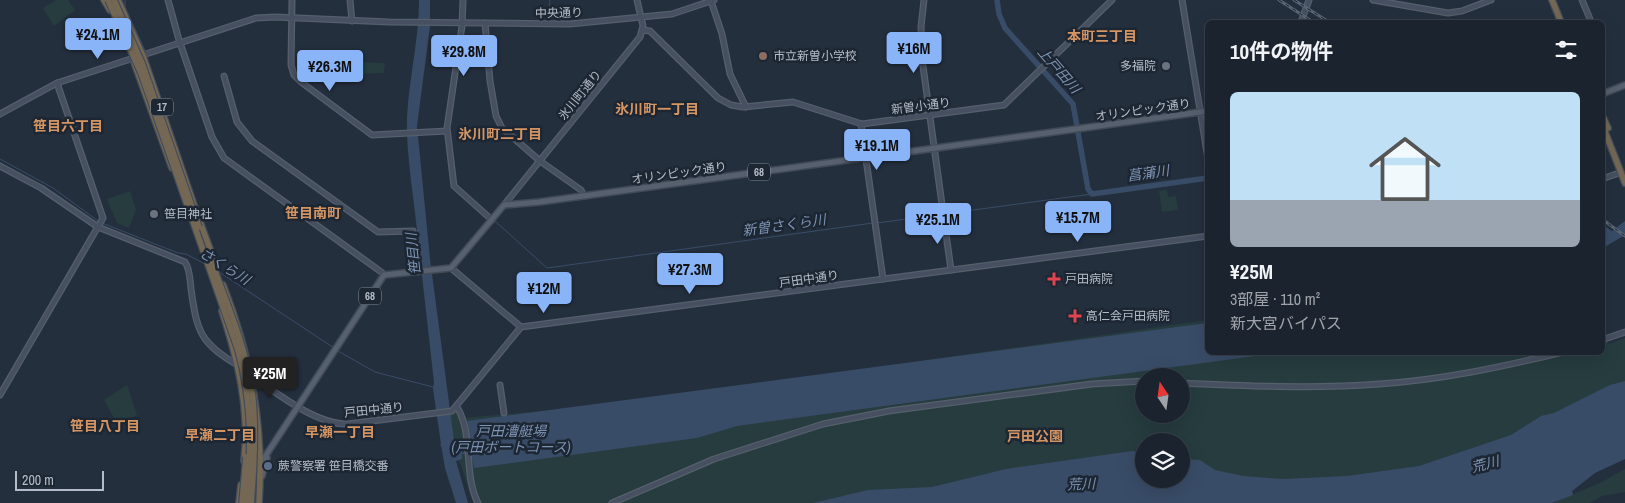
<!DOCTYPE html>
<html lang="ja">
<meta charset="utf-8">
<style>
:root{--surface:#1b232e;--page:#242b36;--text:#f1f3f6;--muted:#a0a4aa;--line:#39404a;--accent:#8ab4f8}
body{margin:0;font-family:"Archivo Narrow","Noto Sans JP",sans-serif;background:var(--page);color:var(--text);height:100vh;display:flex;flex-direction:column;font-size:19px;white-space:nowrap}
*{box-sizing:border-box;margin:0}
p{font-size:16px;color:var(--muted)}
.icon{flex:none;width:28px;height:28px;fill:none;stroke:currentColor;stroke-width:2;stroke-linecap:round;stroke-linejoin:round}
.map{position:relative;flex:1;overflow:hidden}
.drawer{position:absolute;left:1205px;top:20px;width:400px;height:335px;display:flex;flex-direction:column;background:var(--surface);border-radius:8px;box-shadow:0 5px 20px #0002,0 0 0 1px var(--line)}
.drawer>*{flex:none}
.needle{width:32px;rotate:347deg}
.controls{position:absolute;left:1135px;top:368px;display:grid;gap:10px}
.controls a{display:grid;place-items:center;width:55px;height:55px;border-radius:50%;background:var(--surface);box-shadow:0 5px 20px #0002,0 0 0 1px var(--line);font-size:25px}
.scale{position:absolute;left:15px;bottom:12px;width:89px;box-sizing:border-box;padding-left:5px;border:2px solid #b4bcc9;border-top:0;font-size:14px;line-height:18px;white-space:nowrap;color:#b4bcc9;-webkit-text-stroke:4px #1d2633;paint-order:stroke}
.price{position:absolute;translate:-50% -42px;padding:0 11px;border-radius:5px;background:var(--accent);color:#111;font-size:16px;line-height:32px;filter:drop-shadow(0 1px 2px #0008)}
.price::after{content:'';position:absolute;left:50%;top:30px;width:15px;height:11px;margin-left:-8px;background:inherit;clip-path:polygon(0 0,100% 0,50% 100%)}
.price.on{background:#222;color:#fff}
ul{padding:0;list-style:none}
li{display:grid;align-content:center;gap:10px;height:265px;padding:0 25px}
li+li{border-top:1px solid var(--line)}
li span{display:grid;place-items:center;height:155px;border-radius:8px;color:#555}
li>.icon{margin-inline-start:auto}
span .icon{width:90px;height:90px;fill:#fffc;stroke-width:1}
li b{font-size:21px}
h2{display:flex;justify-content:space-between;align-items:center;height:60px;padding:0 25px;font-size:21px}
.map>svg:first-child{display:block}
.green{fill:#263c3f;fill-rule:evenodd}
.water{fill:#394c67}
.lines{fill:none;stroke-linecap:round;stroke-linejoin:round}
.stream{stroke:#394c67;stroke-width:1}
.river{stroke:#394c67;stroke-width:5.5}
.secondary-casing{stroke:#565f6c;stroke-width:7}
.primary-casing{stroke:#414a57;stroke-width:8}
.highway-casing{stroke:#434c59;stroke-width:8}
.secondary{stroke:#465061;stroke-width:4.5}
.primary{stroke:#56606e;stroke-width:5}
.highway{stroke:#746855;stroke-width:5.5}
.rail-casing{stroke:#5a6575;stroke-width:3}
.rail{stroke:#1d2633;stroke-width:1;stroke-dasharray:4;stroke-linecap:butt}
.highway-bridge-casing{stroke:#434c59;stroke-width:8;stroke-linecap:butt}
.highway-bridge{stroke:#746855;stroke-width:5.5}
.education-dot{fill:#8d6e63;stroke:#1d2633;stroke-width:2}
.worship-dot{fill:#6b7280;stroke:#1d2633;stroke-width:2}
.health-dot{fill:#e0444e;stroke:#1d2633;stroke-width:2}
.service-dot{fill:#5c6f8a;stroke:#1d2633;stroke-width:2}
.labels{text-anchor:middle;stroke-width:5;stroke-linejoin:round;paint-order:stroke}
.shield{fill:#1d2633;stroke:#878f9c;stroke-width:1}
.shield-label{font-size:11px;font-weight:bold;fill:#b4bcc9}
.street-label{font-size:12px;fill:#b4bcc9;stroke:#1d2633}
.poi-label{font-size:12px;fill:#b4bcc9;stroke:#1d2633;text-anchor:start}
.neighbourhood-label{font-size:14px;font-weight:bold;fill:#d59563;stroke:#1d2633}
.water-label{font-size:14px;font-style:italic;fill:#7c92b1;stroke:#1d2633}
</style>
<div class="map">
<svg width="1625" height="503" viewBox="0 0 1625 503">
<rect width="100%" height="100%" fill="#242f3e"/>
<!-- green -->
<g class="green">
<path d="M56,0H68L75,10L54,26L43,8Z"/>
<path d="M351,62L385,63L384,73L351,74Z"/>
<path d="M1167,190L1168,197L1176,196L1178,210L1162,212L1159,191Z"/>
<path d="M130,191L136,210L129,228L117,223L107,199Z"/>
<path d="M1207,320L1208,352H1602L1603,334L1609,344L1625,338V423L1343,503H473L443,411L457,407L463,418L628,403ZM1144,376H1181V414H1144ZM1144,441H1181V479H1144Z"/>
<path d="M127,385L137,415L118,425L104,400Z"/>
<path d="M1625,469V492L1602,496L1590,503H1552L1600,483Z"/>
</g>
<!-- water -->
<g class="water">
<path d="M419,0H430V26L417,126L430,259L455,448L461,450L462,453L464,452V449L471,448L467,421L1207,323L1208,352L1277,353L737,426L697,438L474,468L472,458L465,459V454H462V459L456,461L468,503H456L445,468L441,445H439L441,444L433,389L434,382L417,231L415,230H417C413,192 406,152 407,118C409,78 419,40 419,0Z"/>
<path d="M1625,221V235L1603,248V225L1612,231Z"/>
<path d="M1625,381V459L1595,473L1572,491L1573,495L1552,503H813L868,490L932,487L1006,469L1132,451L1144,453V479H1181V459L1200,460L1215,470L1243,476L1283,479L1347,476L1419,466L1511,435L1541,416L1554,413L1610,385Z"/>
</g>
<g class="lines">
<!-- stream -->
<g class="stream">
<path d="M125,0V7L145,51"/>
<path d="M549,16L550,0"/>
<path d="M0,159L53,188L98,221"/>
<path d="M495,221L547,268L873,223"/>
<path d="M102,223L178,253L186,254L205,264"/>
<path d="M877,223L1092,194"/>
<path d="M219,272L334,348"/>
<path d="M338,351L375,372L433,387"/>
</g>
<!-- river -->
<path class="river" d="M997,0L999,14L1005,28L1073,104L1088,189L1092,194L1208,178"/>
<!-- secondary casing -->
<g class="secondary-casing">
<g id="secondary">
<path d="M168,0L179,40L212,137L224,158L384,274"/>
<path d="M292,0L291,65L294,75L301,82L372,135L447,131"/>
<path d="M350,0L352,21"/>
<path d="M463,0L462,26L447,128L454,186L492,220"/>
<path d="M924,0L921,27L923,66L951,270"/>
<path d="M1182,0L1208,159"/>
<path d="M1373,0L1448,13L1462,11L1491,0"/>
<path d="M1582,0L1590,19"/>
<path d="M711,1L722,34L730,74L746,107"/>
<path d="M1301,22L1309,0"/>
<path d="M485,23L490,81L496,116L502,128L540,161L581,190L584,196"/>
<path d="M643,30L650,31L718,98L731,105L743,107L793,102L862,124L1004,105L1112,0"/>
<path d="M224,76L237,122L252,141L378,232L413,231"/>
<path d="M0,114L57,83L256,18L275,17L389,22L570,24L672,14L714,0"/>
<path d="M861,124L883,279"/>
<path d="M0,166L41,188L98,227L185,262C190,269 190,280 191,289C197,332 200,343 239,366"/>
<path d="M1602,179L1619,173"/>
<path d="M504,205L640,37L643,26L637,0"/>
<path d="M451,268L521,327"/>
<path d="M1602,340L1625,332"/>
<path d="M249,374C275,392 316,425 348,424L452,411L521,327L1208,236"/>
<path d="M1181,383C1247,386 1313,389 1379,384C1441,380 1502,367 1563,352"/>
<path d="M500,385L504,413"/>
<path d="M0,395L103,218L57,83"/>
<path d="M457,407C474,435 463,474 478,503"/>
<path d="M612,503L714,459L823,424L889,411L1092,384L1144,381"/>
</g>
</g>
<!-- primary casing -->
<g class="primary-casing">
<g id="primary">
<path d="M1602,94L1625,85"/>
<path d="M253,475L384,275L451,268L504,205L539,202L1208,111"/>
<path d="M262,476L267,458"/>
</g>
</g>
<!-- highway casing -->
<g class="highway-casing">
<g id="highway">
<path d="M104,0L110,10"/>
<path d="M118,0L143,56L197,214"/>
<path d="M1552,0L1561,22"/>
<path d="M134,62L172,168"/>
<path d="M1602,115L1608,128"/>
<path d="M1602,124L1625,183"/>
<path d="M200,222L214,260"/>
<path d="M223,285C251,357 264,426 259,503"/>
<path d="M222,311C238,361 250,409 244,461"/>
<path d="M239,503L241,485"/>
</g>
</g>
<!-- secondary -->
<use href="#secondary" class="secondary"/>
<!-- primary -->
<use href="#primary" class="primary"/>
<!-- highway -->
<use href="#highway" class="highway"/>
<!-- rail casing -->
<g class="rail-casing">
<g id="rail">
<path d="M1279,0L1313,22"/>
<path d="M1294,0L1329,22"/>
<path d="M1602,219L1625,236"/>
</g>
</g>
<!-- rail -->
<use href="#rail" class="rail"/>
<!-- highway-bridge casing -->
<g class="highway-bridge-casing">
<g id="highway-bridge">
<path d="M108,0L141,73L238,350C252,401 252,450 246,503"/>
<path d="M114,0L142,63L199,227"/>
<path d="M209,255C226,302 248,350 253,400C256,435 254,469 251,503"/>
<path d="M242,503L246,457"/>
</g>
</g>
<!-- highway-bridge -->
<use href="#highway-bridge" class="highway-bridge"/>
</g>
<!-- markers -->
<circle class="education-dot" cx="763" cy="56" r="5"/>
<g class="worship-dot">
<circle cx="1166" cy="66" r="5"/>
<circle cx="154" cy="214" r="5"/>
</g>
<g class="health-dot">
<path d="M1051.5 271.5h5v5h5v5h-5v5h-5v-5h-5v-5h5z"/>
<path d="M1072.5 308.5h5v5h5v5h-5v5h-5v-5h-5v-5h5z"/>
</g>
<circle class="service-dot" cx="268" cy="466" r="5"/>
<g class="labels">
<!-- shield labels -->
<g class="shield">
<rect x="151" y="98.5" width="22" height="17" rx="4"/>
<rect x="748" y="163.5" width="22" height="17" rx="4"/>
<rect x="359" y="287.5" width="22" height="17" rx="4"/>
</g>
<g class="shield-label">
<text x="162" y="111">17</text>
<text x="759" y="176">68</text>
<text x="370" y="300">68</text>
</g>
<!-- street labels -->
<g class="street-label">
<text transform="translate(559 13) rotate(-1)" y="4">中央通り</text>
<text transform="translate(580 95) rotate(-51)" y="4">氷川町通り</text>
<text transform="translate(921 106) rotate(-7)" y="4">新曽小通り</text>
<text transform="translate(1143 110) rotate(-8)" y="4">オリンピック通り</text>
<text transform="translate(679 173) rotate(-8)" y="4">オリンピック通り</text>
<text transform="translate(809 279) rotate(-8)" y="4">戸田中通り</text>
<text transform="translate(374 410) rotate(-6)" y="4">戸田中通り</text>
</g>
<!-- poi labels -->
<g class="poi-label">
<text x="773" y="60">市立新曽小学校</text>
<text x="1156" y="70" text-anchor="end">多福院</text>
<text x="164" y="218">笹目神社</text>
<text x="1065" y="283">戸田病院</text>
<text x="1086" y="320">高仁会戸田病院</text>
<text x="278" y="470">蕨警察署 笹目橋交番</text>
</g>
<!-- neighbourhood labels -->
<g class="neighbourhood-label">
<text x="1102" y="41">本町三丁目</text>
<text x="657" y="114">氷川町一丁目</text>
<text x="68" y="131">笹目六丁目</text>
<text x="500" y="139">氷川町二丁目</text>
<text x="313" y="218">笹目南町</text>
<text x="105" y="431">笹目八丁目</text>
<text x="340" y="437">早瀬一丁目</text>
<text x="220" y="440">早瀬二丁目</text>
<text x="1035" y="441">戸田公園</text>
</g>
<!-- water labels -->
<g class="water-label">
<text transform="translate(1059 70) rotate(49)" y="5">上戸田川</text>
<text transform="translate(1148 173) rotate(-8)" y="5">菖蒲川</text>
<text transform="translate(784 225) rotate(-8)" y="5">新曽さくら川</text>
<text transform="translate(413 254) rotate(-96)" y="5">笹目川</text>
<text transform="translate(225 266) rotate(32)" y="5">さくら川</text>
<text x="511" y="436">戸田漕艇場<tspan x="511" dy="16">(戸田ボートコース)</tspan></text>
<text transform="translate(1485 464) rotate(-14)" y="5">荒川</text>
<text transform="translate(1081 484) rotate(-2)" y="5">荒川</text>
</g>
</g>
</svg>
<div class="controls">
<a><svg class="needle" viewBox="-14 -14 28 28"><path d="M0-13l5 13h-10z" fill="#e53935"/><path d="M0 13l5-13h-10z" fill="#a0a4aa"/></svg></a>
<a><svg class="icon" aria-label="layers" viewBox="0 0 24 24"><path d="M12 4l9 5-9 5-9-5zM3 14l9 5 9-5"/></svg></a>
</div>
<div class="scale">200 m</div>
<b class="price" style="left:98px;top:60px">¥24.1M</b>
<b class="price" style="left:914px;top:74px">¥16M</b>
<b class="price" style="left:464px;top:77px">¥29.8M</b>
<b class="price" style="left:330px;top:92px">¥26.3M</b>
<b class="price" style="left:877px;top:171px">¥19.1M</b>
<b class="price" style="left:1078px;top:243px">¥15.7M</b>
<b class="price" style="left:938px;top:245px">¥25.1M</b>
<b class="price" style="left:690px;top:295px">¥27.3M</b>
<b class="price" style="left:544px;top:314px">¥12M</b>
<b class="price on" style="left:270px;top:399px">¥25M</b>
<section class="drawer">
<h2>10件の物件<svg class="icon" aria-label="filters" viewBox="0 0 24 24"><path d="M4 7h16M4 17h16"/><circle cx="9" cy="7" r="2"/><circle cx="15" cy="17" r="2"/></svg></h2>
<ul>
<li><span style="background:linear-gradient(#bfe0f5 70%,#9aa5b1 0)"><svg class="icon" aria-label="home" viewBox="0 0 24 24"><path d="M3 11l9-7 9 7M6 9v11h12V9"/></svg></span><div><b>¥25M</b><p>3部屋 · 110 m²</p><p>新大宮バイパス</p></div></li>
</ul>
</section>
</div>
